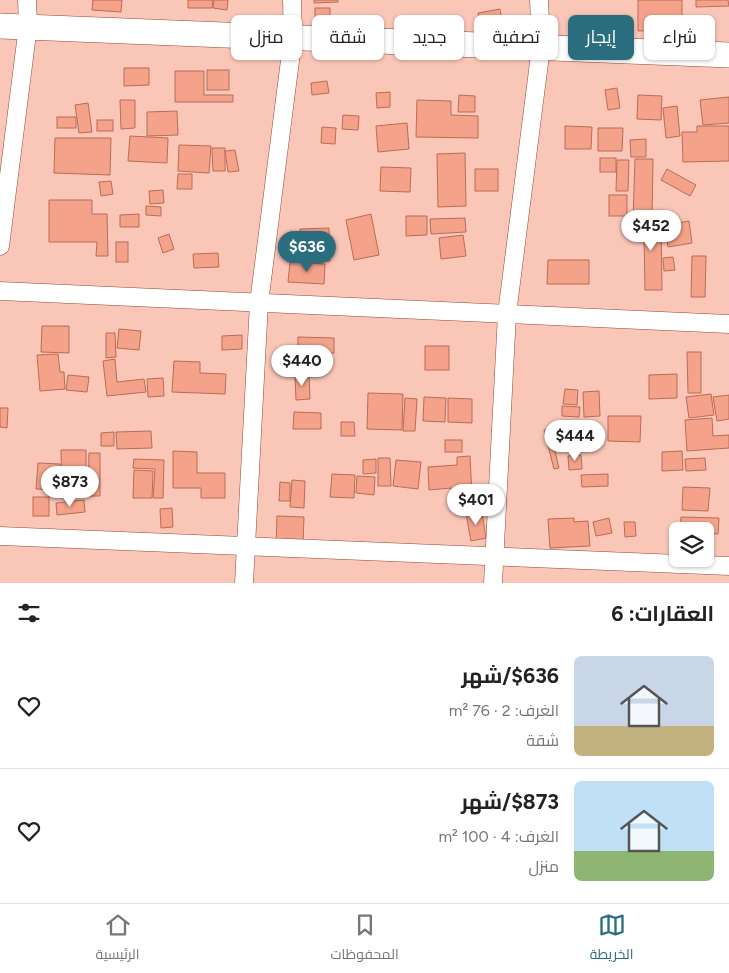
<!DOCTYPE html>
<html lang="ar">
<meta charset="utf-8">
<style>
:root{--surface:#fff;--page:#f6f6f6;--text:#222;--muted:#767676;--line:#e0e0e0;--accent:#296d7e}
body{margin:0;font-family:Figtree,Cairo,sans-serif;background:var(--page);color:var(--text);direction:rtl;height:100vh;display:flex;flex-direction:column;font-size:19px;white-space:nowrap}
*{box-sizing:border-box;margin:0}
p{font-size:16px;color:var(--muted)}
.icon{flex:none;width:28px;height:28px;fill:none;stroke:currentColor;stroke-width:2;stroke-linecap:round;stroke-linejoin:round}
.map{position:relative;height:583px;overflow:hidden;direction:ltr}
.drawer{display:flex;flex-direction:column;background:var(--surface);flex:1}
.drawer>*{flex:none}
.top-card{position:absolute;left:15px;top:15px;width:700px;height:45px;direction:rtl;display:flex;gap:10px}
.controls{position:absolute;left:669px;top:522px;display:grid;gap:10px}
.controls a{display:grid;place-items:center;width:45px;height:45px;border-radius:8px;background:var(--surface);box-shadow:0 1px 4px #0004;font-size:25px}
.price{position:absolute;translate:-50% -42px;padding:0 11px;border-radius:18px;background:#fff;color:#222;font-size:16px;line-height:32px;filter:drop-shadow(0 1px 2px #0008)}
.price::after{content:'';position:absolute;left:50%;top:30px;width:15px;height:11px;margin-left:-8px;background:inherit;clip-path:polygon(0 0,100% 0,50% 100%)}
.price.on{background:var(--accent);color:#fff}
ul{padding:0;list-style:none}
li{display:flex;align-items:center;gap:15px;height:125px;padding:0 15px}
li+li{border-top:1px solid var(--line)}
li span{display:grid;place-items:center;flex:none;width:140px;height:100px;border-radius:8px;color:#555}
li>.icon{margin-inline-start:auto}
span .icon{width:60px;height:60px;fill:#fffc;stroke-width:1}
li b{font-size:21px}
h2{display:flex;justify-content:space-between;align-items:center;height:60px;padding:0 15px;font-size:21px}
.pill{padding:0 18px;border-radius:8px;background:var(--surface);box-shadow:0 1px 4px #0004;font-size:18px;line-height:45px}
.pill.on{background:var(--accent);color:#fff}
.menu{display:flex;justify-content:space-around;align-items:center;height:70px;border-top:1px solid var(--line);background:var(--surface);font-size:14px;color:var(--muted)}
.menu a{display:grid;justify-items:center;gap:2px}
.menu .on{color:var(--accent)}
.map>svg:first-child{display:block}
.building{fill:#f5a28b;stroke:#ba6c56}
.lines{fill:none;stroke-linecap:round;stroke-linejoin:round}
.street-casing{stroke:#914833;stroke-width:19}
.secondary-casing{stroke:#914833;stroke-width:26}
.street{stroke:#fff;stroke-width:18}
.secondary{stroke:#fff;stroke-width:25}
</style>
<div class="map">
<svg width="729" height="583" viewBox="0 0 729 583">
<rect width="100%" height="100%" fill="#fac6b7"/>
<!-- building -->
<g class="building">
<path d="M93,0H122L121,12L92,10Z"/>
<path d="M188,0H213L212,8H188Z"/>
<path d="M214,0H228L227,10L213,8Z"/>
<path d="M314,0H338V2L314,3Z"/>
<path d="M638,0H682V30L638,31Z"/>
<path d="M696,0H728L729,6L696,7Z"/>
<rect x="315" y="8" width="15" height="12"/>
<path d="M500,9L502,21L480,25L478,13Z"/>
<path d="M124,68H149V85L124,86Z"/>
<rect x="207" y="70" width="22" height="20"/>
<path d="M175,71H204V95H233V102H175Z"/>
<path d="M327,81L329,93L312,95L311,83Z"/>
<path d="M617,88L620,108L608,110L605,90Z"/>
<path d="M390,92V107L377,108L376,93Z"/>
<path d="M459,95L475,96V112H458Z"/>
<path d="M638,95L662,96L661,120L637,119Z"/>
<path d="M729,97V123L703,125L700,100Z"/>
<path d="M120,100H135V128L121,129Z"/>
<path d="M417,100L451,101V115L478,116V138L416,137Z"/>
<path d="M88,103L92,132L79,133L75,105Z"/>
<path d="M677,106L680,136L666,138L663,108Z"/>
<path d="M177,111L178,135L147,136V112Z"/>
<path d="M343,115L359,116L358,130L342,129Z"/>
<rect x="57" y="117" width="19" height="11"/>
<rect x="97" y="120" width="16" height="11"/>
<path d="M407,123L409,149L378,152L376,126Z"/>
<path d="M565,126L592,127L591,149H565Z"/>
<path d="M697,126H729V161L683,162L682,132H697Z"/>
<path d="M322,127L336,128L335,144L321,143Z"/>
<path d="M598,128H623L622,151H598Z"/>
<path d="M130,136L168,138L167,163L128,161Z"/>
<path d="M55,138H111L110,175L54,173Z"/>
<path d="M646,139V157H631L630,140Z"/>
<path d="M179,145L211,146L209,173L178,171Z"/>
<path d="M212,148H225V171H213Z"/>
<path d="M235,150L239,171L228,172L225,151Z"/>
<path d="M465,153L466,206L438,207L437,154Z"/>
<rect x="600" y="158" width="16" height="14"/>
<path d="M635,159H653L652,220H633Z"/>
<path d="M617,160H629L628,191H616Z"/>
<path d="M381,167L411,168L410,192L380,191Z"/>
<rect x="475" y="169" width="23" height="22"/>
<path d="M667,169L696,185L690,196L661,180Z"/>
<path d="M178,174H192V189H177Z"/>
<path d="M111,181L113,194L101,196L99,182Z"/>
<path d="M163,190L164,203L150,204L149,191Z"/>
<rect x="609" y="195" width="18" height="21"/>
<path d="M49,200H92V214H107L108,256H96L97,242H49Z"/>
<path d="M146,206L161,207V216L146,215Z"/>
<path d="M139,214V227H120V215Z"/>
<path d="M371,214L379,255L354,260L346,220Z"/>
<path d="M406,216H427V235L406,236Z"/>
<path d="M465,218L466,232L431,234L430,219Z"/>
<path d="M661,221L662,290H645L644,236H632L631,222Z"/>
<path d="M689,221L692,243L668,247L665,225Z"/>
<path d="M329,228L330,261L301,262L300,229Z"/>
<path d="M169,234L174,249L163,253L158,238Z"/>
<path d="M463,235L466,256L441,259L439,238Z"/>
<rect x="116" y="242" width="12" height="20"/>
<path d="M218,253L219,267L194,268L193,254Z"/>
<path d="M692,256H706L705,297H691Z"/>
<path d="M673,257L675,270L664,271L663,258Z"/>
<path d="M548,260H589V284H547Z"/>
<path d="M290,262L325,264L324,284L288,282Z"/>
<path d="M42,326H69V353L41,352Z"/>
<path d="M119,329L141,331L139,350L117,348Z"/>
<path d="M106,333H115L116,357L106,358Z"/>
<path d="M242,335V349L222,350V336Z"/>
<path d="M298,337L334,338V353H298Z"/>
<rect x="425" y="346" width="24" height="24"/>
<path d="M687,352H701V393H688Z"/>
<path d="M58,354L60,372H64L65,389L40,391L37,355Z"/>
<path d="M115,359L117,382L144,379L146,392L107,396L103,361Z"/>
<path d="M174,361L200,362V373L226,374L225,394L172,392Z"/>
<path d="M309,374L310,399L296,400L295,375Z"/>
<path d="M677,374V398L649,399V375Z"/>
<path d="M68,375L89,377L87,392L66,390Z"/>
<path d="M163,378L164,396L148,397L147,379Z"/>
<path d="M565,389L578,390L577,405L563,404Z"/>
<path d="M599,391L600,416L584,417L583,392Z"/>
<path d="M368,393L403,394L402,430L367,429Z"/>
<path d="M711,394L714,415L689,418L686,397Z"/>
<path d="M729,395V419L717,421L713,397Z"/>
<path d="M424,397L446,398L445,422L423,421Z"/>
<path d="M405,398L417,399L415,431H403Z"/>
<path d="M448,398L472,399V423L448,422Z"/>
<path d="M562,406L580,407L579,417L562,416Z"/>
<path d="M0,408H8L7,428L0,427Z"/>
<path d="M294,412L321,413V429H293Z"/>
<path d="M608,416H641L640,442L608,441Z"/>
<path d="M712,418L713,436L729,435V448L687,451L685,420Z"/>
<path d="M579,421L585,445L568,450L564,435L552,438L559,468L554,469L544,430Z"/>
<path d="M341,422H354L355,436H341Z"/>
<path d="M151,431L152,448L117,449L116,432Z"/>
<path d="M114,432V446H101V433Z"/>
<rect x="445" y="440" width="17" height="12"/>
<path d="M61,450H86V493H62Z"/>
<path d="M173,451L197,452V473H225V498H201V488H173Z"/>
<path d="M682,451L683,470L662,471V452Z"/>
<path d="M89,453H100V496H88Z"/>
<path d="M581,455L582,469L569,470L568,456Z"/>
<path d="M470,456L472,496L451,498V488L429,490L428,467L457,465V457Z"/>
<path d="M378,458H390L391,486H378Z"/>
<path d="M705,458L706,470L686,471L685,459Z"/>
<path d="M134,459L164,460L163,498H153L155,469L133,468Z"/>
<path d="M376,459V473L363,474V460Z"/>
<path d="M396,460L421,462L418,489L393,486Z"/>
<path d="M38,463L60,464L59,490L36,489Z"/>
<path d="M134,470L153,471L152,498H133Z"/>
<path d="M332,474L355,475L354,498L330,497Z"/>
<path d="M608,474V486L582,487L581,475Z"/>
<path d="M357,476L375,477L374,495L356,493Z"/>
<path d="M292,480L305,481L304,508L290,507Z"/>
<path d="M280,482L290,483V501H279Z"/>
<path d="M683,487L710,488L708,511L682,510Z"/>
<rect x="33" y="497" width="16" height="19"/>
<path d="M84,500L85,512L57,515L56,503Z"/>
<path d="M172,508L173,527L161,528L160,509Z"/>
<path d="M482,512L486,538L471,541L466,514Z"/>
<path d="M277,516L304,517L303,545H276Z"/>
<path d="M681,517L719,518L718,534L680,531Z"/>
<path d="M574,518V522L588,521L590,546L550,548L548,519Z"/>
<path d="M609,518L612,533L596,536L593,522Z"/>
<path d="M624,522H635L636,536L625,537Z"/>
</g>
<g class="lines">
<!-- street casing -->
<g class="street-casing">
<g id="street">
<path d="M0,246L28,26L27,0"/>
<path d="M0,291L729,324"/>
<path d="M0,536L729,566"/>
<path d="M244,583L259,303L293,37L292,0"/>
<path d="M493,583L507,314L541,47L539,0"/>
</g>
</g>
<!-- secondary casing -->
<g class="secondary-casing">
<path id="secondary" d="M0,26L729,55"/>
</g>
<!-- street -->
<use href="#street" class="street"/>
<!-- secondary -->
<use href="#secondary" class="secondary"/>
</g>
</svg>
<div class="controls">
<a><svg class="icon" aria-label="layers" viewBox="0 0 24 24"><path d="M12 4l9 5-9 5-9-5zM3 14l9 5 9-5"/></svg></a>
</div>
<b class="price" style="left:651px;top:252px">$452</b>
<b class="price on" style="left:307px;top:273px">$636</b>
<b class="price" style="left:302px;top:387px">$440</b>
<b class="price" style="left:575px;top:462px">$444</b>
<b class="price" style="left:70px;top:508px">$873</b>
<b class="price" style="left:476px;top:526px">$401</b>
<div class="top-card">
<a class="pill">شراء</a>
<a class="pill on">إيجار</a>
<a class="pill">تصفية</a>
<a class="pill">جديد</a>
<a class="pill">شقة</a>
<a class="pill">منزل</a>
</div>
</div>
<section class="drawer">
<h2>العقارات: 6<svg class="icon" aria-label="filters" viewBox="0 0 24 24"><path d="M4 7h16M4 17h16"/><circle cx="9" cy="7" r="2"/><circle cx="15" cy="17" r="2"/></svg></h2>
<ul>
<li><span style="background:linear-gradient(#c9d6e8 70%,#c2b280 0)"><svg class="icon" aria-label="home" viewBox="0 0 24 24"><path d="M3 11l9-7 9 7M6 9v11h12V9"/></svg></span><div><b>$636/شهر</b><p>الغرف: 2 · 76 m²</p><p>شقة</p></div><svg class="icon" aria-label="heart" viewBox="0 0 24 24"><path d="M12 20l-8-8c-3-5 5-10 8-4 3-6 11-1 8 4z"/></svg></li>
<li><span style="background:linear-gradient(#bfe0f5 70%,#8fb573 0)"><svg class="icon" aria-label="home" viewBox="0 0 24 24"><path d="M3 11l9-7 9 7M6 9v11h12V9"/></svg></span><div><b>$873/شهر</b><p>الغرف: 4 · 100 m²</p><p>منزل</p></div><svg class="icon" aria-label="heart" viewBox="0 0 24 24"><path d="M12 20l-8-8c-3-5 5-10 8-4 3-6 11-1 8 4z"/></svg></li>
</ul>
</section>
<nav class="menu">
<a class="on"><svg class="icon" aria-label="map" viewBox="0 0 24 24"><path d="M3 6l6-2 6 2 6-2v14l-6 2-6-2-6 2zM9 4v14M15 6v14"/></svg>الخريطة</a>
<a><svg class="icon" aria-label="saved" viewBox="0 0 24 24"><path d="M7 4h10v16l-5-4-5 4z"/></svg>المحفوظات</a>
<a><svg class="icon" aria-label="home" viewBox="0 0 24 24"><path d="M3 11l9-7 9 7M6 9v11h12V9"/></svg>الرئيسية</a>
</nav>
